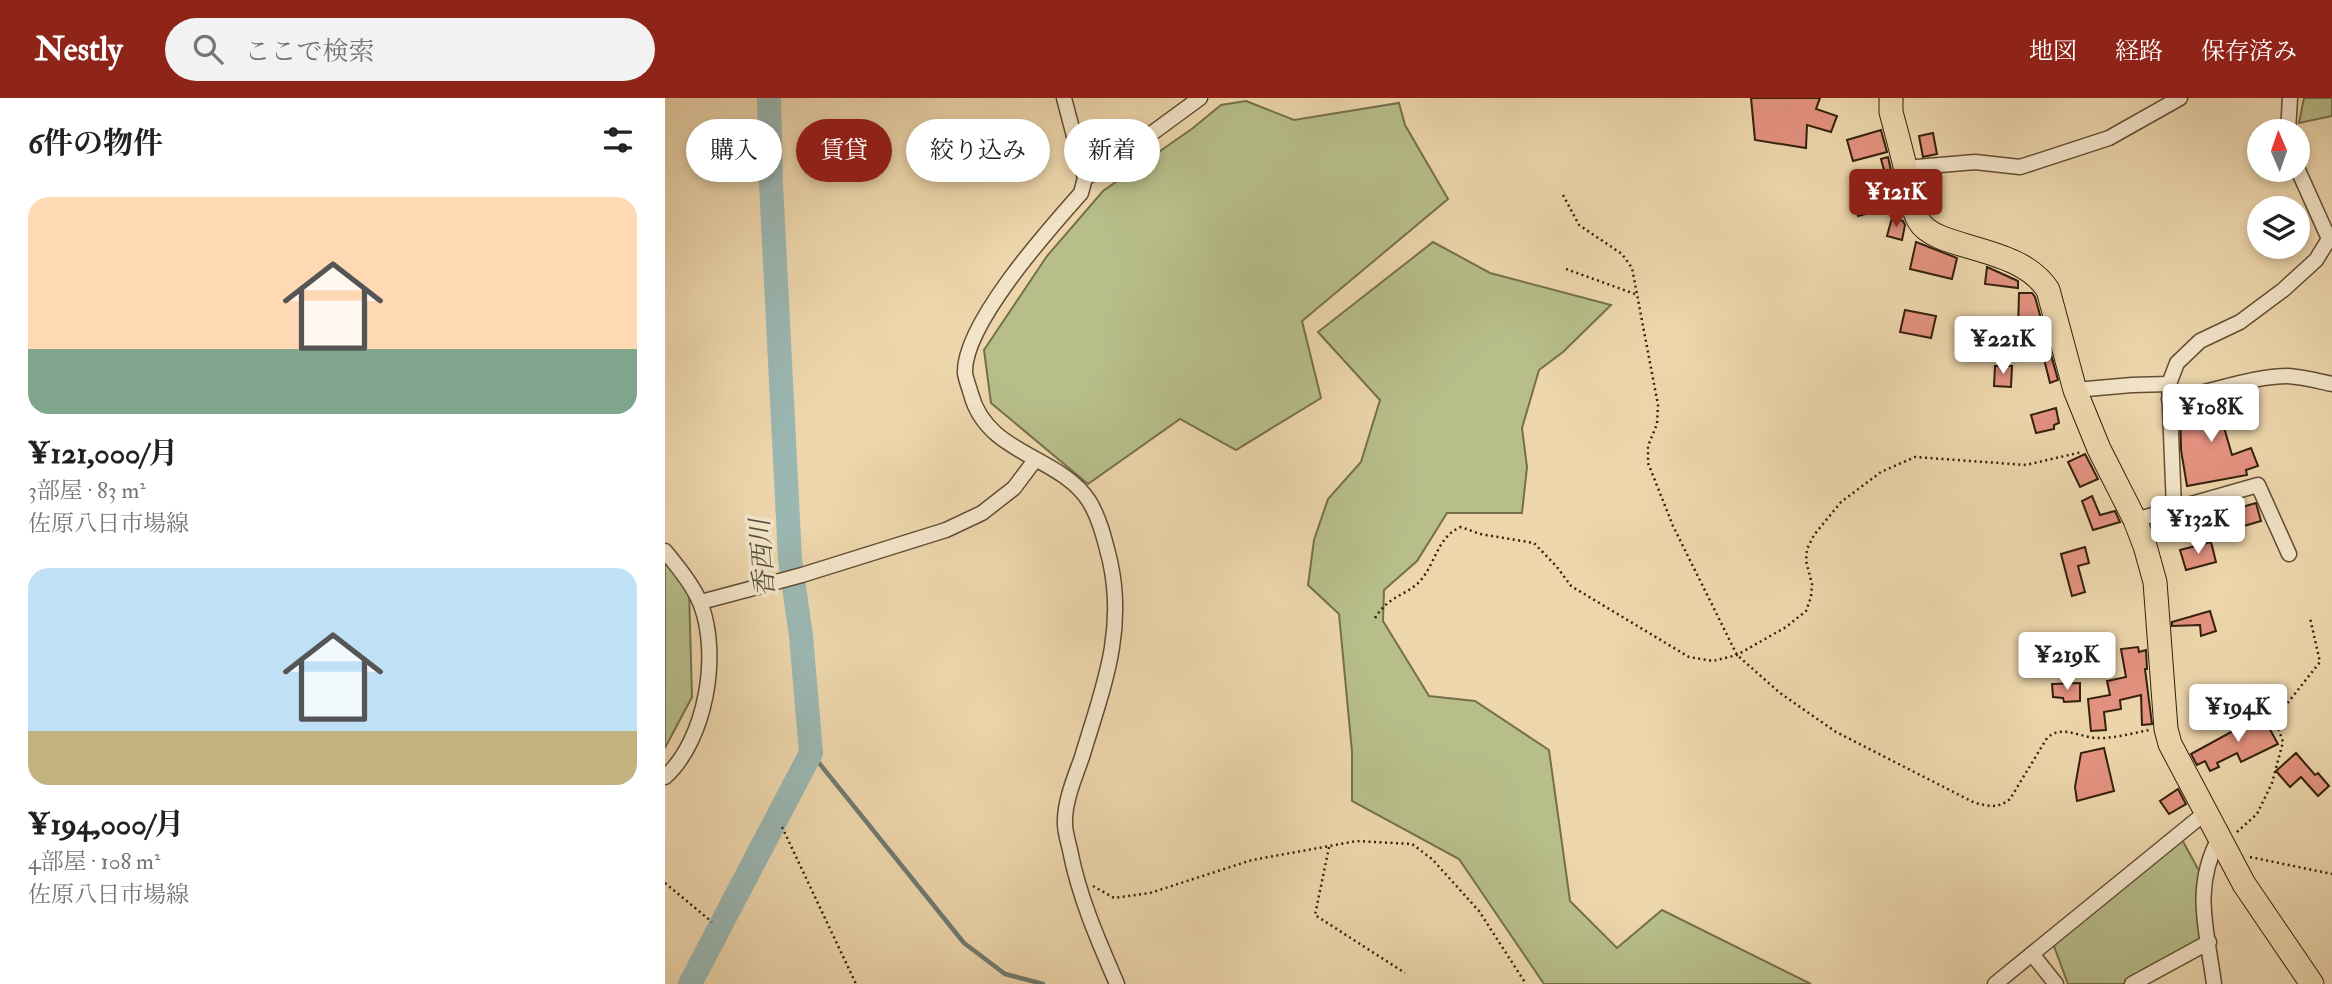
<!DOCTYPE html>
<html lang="ja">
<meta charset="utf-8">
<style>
:root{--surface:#fff;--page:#f2f2f2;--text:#202124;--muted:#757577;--accent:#8f2418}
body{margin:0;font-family:"IM FELL Double Pica","Noto Serif JP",serif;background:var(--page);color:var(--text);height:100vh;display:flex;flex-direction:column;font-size:26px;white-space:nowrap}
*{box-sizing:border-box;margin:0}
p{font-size:23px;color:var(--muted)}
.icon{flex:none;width:38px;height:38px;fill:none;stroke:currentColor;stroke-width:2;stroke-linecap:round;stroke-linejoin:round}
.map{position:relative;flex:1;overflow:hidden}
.sheet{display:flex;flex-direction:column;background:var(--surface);width:665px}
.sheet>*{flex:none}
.guide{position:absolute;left:21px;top:21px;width:665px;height:63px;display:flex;gap:14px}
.needle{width:46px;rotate:358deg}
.fabs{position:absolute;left:1582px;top:21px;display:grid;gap:14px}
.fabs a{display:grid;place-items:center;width:63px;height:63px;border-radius:50%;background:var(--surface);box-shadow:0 4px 10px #0003;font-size:35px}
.price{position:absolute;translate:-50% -60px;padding:0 16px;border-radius:7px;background:#fff;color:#222;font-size:23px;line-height:46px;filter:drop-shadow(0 2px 4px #0008)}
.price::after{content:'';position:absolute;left:50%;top:42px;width:21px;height:16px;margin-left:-10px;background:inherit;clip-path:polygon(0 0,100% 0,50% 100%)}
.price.selected{background:var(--accent);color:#fff}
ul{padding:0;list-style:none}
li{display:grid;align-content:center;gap:14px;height:371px;padding:0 28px}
li span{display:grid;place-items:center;height:217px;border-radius:21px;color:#555}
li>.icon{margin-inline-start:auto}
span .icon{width:126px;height:126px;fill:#fffc;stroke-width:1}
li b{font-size:30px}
h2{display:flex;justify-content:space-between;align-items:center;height:84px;padding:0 28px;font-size:30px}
.pill{padding:0 24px;border-radius:32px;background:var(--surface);box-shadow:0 4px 10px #0003;font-size:24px;line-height:63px}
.pill.selected{background:var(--accent);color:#fff}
header{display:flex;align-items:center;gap:42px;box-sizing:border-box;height:98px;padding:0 35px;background:var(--accent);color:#fff}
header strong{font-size:33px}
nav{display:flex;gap:38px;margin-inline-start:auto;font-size:24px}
.search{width:490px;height:63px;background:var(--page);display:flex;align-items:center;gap:18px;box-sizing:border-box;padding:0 24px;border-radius:38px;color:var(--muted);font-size:26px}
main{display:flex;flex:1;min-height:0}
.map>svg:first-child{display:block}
.green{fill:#b7be8a;stroke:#75704b;stroke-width:2}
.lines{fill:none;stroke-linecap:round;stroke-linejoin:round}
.stream{stroke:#717b70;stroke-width:4.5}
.river{stroke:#9bb7b2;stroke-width:24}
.building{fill:#e39280;stroke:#33210c;stroke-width:2}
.street-casing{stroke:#624e34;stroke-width:17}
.primary-casing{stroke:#33210c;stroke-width:25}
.path{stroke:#33210c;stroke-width:2.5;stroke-dasharray:2 3.5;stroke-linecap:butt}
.street{stroke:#f3e4c9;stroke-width:14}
.primary{stroke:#edd6ac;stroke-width:23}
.labels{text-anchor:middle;stroke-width:7;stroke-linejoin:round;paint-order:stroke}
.water-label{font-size:26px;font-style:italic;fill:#524e3e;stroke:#f3e4c9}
</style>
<header>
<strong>Nestly</strong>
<div class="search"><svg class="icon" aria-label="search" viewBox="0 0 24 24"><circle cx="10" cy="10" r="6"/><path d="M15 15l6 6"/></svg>ここで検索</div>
<nav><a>地図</a><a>経路</a><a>保存済み</a></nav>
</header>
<main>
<section class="sheet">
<h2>6件の物件<svg class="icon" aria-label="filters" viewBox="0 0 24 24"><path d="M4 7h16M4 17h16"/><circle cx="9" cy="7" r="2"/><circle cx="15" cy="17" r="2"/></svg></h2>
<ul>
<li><span style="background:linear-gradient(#ffd9b3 70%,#7fa58c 0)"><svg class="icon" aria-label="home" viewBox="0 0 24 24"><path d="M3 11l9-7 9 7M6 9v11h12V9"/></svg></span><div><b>¥121,000/月</b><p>3部屋 · 83 m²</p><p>佐原八日市場線</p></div></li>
<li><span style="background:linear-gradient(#bfe0f5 75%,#c2b280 0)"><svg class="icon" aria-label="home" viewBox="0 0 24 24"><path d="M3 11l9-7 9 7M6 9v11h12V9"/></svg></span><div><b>¥194,000/月</b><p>4部屋 · 108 m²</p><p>佐原八日市場線</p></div></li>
</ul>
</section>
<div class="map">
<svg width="1667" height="886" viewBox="0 0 1667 886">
<rect width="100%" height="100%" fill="#edd6ac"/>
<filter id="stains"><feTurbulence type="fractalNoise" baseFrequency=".00286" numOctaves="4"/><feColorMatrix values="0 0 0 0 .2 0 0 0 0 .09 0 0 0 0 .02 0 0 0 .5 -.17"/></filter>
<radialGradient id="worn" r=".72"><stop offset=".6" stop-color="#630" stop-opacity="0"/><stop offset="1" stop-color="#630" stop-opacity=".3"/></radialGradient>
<!-- green -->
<g class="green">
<path d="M1639,0H1667V18L1634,25Z"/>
<path d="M581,3L629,22L734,5L740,27L783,101L637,223L656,300L571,352L515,321L423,386L326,305L319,252L382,158L438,93L528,30L556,7Z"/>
<path d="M768,144L825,175L946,207L898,254L874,272L857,330L862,369L857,415H782L752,463L719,492L718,523L764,598L810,603L884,652L905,803L952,850L997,812L1146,886H879L794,761L687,703V654L674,516L643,487L649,442L663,401L696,364L715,302L653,234Z"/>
<path d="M0,451L24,492L27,599L0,650Z"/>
<path d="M1514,736L1539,782L1544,844L1467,886H1403L1386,840Z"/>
</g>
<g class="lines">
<!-- stream -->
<path class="stream" d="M146,655L299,845L340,876L378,886"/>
<!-- river -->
<path class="river" d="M25,886L146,655L136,538L125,461L106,86L104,0"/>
</g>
<!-- building -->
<g class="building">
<path d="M1086,0H1155L1151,11L1172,18L1166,34L1142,27L1141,50L1090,42Z"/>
<path d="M1216,32L1222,54L1188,63L1182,42Z"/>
<path d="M1268,35L1272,56L1258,59L1254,38Z"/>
<path d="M1223,59L1234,107L1193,118L1188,100L1224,90L1216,61Z"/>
<path d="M1227,120L1238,123L1240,127L1237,142L1222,138Z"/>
<path d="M1251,144L1292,160L1287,181L1245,171Z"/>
<path d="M1322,169L1353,183V190L1320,186Z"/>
<path d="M1354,195H1367L1370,199L1393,282L1385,285L1376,249L1351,253L1348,233L1353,232Z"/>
<path d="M1240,212L1271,218L1266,240L1235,234Z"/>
<path d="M1330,268H1347L1346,289L1329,288Z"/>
<path d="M1564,301L1566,311L1572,310L1574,322L1558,326L1567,357L1586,350L1593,368L1581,372L1582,377L1522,388L1516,352L1515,309Z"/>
<path d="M1391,310L1394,325L1389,327V331L1371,335L1366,317Z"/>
<path d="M1420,356L1433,381L1415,389L1403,364Z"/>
<path d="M1427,398L1435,417L1450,413L1455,424L1428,432L1417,403Z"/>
<path d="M1591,405L1596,423L1572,430L1567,412Z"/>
<path d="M1546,444L1551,464L1521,472L1515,452Z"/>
<path d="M1420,449L1424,465L1413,468L1420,494L1407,498L1396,456Z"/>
<path d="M1545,513L1551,533L1536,538L1535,527L1507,528V524Z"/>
<path d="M1473,549L1474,554L1481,552L1482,571H1480L1487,626L1477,627L1476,597L1455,602L1456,611L1439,614L1441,632L1426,633L1423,601L1445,597L1442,583L1461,579L1456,551Z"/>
<path d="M1415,585V603L1399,604L1398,600L1388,599L1387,586Z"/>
<path d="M1597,617L1613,646L1576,664L1572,655L1552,665L1554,669L1545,673L1540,663L1532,667L1526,656Z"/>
<path d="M1439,650L1449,693L1412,703L1410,689L1416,655Z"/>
<path d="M1631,655L1650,677L1653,675L1664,688L1653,698L1636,679L1625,689L1611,673Z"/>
<path d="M1513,691L1521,706L1504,716L1495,703Z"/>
</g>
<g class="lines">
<!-- street casing -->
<g class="street-casing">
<g id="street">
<path d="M399,0L420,80L416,95C384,131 298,227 300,275C301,282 304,289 306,296C322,357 394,357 424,403C435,421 440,443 445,463C461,535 437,592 417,659C410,679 399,704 400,726C400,734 403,743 405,752C414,799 433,842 452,886"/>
<path d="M1623,33L1625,0"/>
<path d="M1240,70L1310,64L1355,69L1444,40L1515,0"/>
<path d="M420,80L438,71L535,0"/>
<path d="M1410,292L1467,287L1504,286"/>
<path d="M1504,301C1543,296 1585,278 1623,278C1638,279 1653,283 1667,286"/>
<path d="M1509,410L1504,286L1512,265L1535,243L1575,224L1618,192L1651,162L1664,141L1633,72"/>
<path d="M1470,422L1593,387L1624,456"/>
<path d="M0,453C12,468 29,488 36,507C55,557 41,642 0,679"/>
<path d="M36,504L137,477L281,432L317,415L349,390L370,362"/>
<path d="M1367,856L1391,886"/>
<path d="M1330,886L1540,715"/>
<path d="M1467,886L1544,844"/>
<path d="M1549,886C1542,832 1527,791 1554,740"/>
</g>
</g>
<!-- primary casing -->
<g class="primary-casing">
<path id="primary" d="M1226,0V14C1232,36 1238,59 1243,81C1246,95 1247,111 1254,123C1271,153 1354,146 1383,192L1410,292L1434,351L1470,422L1480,448L1490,484L1501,631L1505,646L1579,786L1647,886"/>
</g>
<!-- path -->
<g class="path">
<path d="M898,97L914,127L957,156L967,170L993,307L992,326L983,348V365L1008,428L1072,557L1115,595L1171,634L1310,705C1324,708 1333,711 1345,701L1382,640C1396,627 1413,638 1430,640C1448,641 1467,635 1485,632"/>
<path d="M901,171L970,196"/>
<path d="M710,520C725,496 742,498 756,482C771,464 773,438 796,429L815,436L869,445L892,469L906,488L1024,559L1048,563L1072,557L1121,529L1141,513L1146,499L1147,486L1141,463L1142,451L1149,437L1176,404L1216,374L1250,359L1361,367L1417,354"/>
<path d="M117,729L191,886"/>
<path d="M1572,734L1592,716L1607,685L1618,644L1610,621L1655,564L1645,520"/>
<path d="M664,749L650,817L740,875"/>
<path d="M1585,759L1667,776"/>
<path d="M0,785L47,824"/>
<path d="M428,788L449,800L485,795L587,762L692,743L747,746L767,761L814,813L861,886"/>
</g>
<!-- street -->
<use href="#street" class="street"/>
<!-- primary -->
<use href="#primary" class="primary"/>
</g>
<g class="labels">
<!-- water labels -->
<g class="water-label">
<text transform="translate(97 460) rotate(-94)" y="9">香西川</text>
</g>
</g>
<rect width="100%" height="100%" filter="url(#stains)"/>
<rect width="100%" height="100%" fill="url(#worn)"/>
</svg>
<div class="fabs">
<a><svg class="needle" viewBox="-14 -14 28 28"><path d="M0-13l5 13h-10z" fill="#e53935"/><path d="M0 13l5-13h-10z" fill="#757577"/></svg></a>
<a><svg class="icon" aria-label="layers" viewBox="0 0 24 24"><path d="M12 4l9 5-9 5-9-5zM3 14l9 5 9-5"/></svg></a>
</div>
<b class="price selected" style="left:1231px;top:131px">¥121K</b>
<b class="price" style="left:1338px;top:278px">¥221K</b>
<b class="price" style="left:1546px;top:346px">¥108K</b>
<b class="price" style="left:1533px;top:458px">¥132K</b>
<b class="price" style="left:1402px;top:594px">¥219K</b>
<b class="price" style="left:1573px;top:646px">¥194K</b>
<div class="guide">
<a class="pill">購入</a>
<a class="pill selected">賃貸</a>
<a class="pill">絞り込み</a>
<a class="pill">新着</a>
</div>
</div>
</main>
